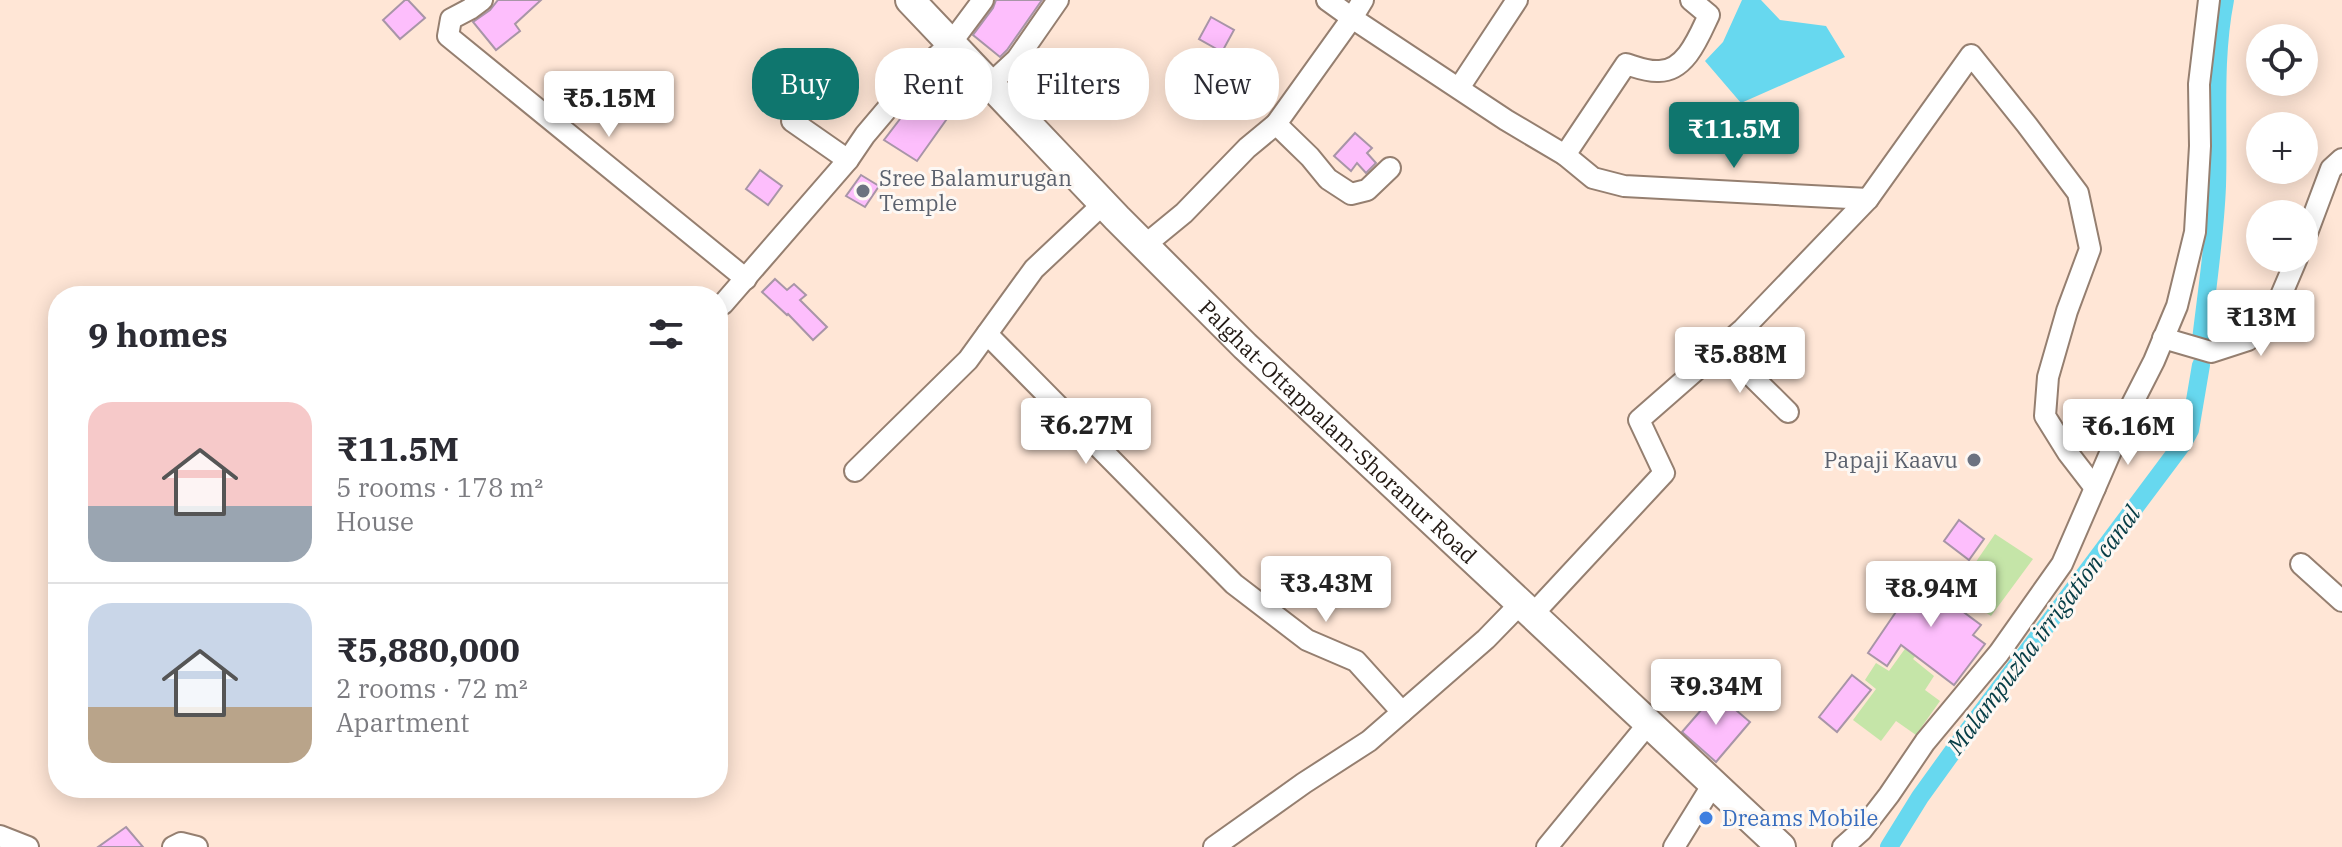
<!DOCTYPE html>
<meta charset="utf-8">
<style>
:root{--surface:#fff;--page:#f7f7f7;--text:#2b2b33;--muted:#7c7c81;--line:#e1e1e2;--accent:#0f766e}
body{margin:0;font-family:"IBM Plex Serif",serif;background:var(--page);color:var(--text);height:100vh;display:flex;flex-direction:column;font-size:30px;white-space:nowrap}
*{box-sizing:border-box;margin:0}
p{font-size:26px;color:var(--muted)}
.icon{flex:none;width:44px;height:44px;fill:none;stroke:currentColor;stroke-width:2;stroke-linecap:round;stroke-linejoin:round}
.map{position:relative;flex:1;overflow:hidden}
.side{position:absolute;left:48px;top:286px;width:680px;height:512px;display:flex;flex-direction:column;background:var(--surface);border-radius:32px;box-shadow:0 4px 20px #0003}
.side>*{flex:none}
.hud{position:absolute;left:752px;top:48px;width:760px;height:72px;display:flex;gap:16px}
.tools{position:absolute;left:2246px;top:24px;display:grid;gap:16px}
.tools a{display:grid;place-items:center;width:72px;height:72px;border-radius:50%;background:var(--surface);box-shadow:0 4px 20px #0003;font-size:40px}
.price{position:absolute;translate:-50% -68px;padding:0 18px;border-radius:8px;background:#fff;color:#222;font-size:26px;line-height:52px;filter:drop-shadow(0 2px 4px #0008)}
.price::after{content:'';position:absolute;left:50%;top:48px;width:24px;height:18px;margin-left:-12px;background:inherit;clip-path:polygon(0 0,100% 0,50% 100%)}
.price.selected{background:var(--accent);color:#fff}
ul{padding:0;list-style:none}
li{display:flex;align-items:center;gap:24px;height:200px;padding:0 40px}
li+li{border-top:2px solid var(--line)}
li span{display:grid;place-items:center;flex:none;width:224px;height:160px;border-radius:24px;color:#555}
li>.icon{margin-inline-start:auto}
span .icon{width:96px;height:96px;fill:#fffc;stroke-width:1}
li b{font-size:34px}
h2{display:flex;justify-content:space-between;align-items:center;height:96px;padding:0 40px;font-size:34px}
.chip{padding:0 28px;border-radius:32px;background:var(--surface);box-shadow:0 4px 20px #0003;font-size:28px;line-height:72px}
.chip.selected{background:var(--accent);color:#fff}
.map>svg:first-child{display:block}
.green{fill:#c5e5a8}
.water{fill:#67d8ef}
.lines{fill:none;stroke-linecap:round;stroke-linejoin:round}
.canal{stroke:#67d8ef;stroke-width:18}
.building{fill:#fdbefc;stroke:#a895a7;stroke-width:2}
.street-casing{stroke:#957f70;stroke-width:24}
.secondary-casing{stroke:#957f70;stroke-width:32}
.street{stroke:#fff;stroke-width:20}
.secondary{stroke:#fff;stroke-width:28}
.worship-dot{fill:#6b7280;stroke:#fdf8f4;stroke-width:3}
.shop-dot{fill:#3f7fe0;stroke:#fdf8f4;stroke-width:3}
.labels{text-anchor:middle;stroke-width:6;stroke-linejoin:round;paint-order:stroke}
.worship-label{font-size:22px;fill:#5b616d;stroke:#fdf8f4;text-anchor:start}
.street-label{font-size:22px;fill:#221913;stroke:#fdf8f4}
.shop-label{font-size:22px;fill:#366cbe;stroke:#fdf8f4;text-anchor:start}
.water-label{font-size:24px;font-style:italic;fill:#063d46;stroke:#fdf8f4}
</style>
<div class="map">
<svg width="2342" height="847" viewBox="0 0 2342 847">
<rect width="100%" height="100%" fill="#ffe6d6"/>
<!-- green -->
<path class="green" d="M1995,534L2033,559L1991,616L1961,596L1913,659L1934,676L1925,690L1940,701L1916,735L1896,721L1881,741L1853,720L1876,689L1865,680L1876,663L1889,671L1938,603L1945,607Z"/>
<!-- water -->
<path class="water" d="M1742,0H1761L1780,20L1826,26L1845,57L1741,103L1705,61L1723,42Z"/>
<g class="lines">
<!-- canal -->
<g class="canal">
<path d="M2201,340C2207,289 2215,237 2217,186C2219,124 2213,61 2225,0"/>
<path d="M1889,847L1920,797L1964,736L2183,443L2190,430L2201,365"/>
</g>
</g>
<!-- building -->
<g class="building">
<path d="M405,0H408L425,18L400,39L383,20Z"/>
<path d="M498,0H541L515,24L520,31L496,50L473,22L490,10Z"/>
<path d="M996,0H1042L1007,50L1000,57L973,35L993,8Z"/>
<path d="M1211,17L1234,30L1222,52L1199,39Z"/>
<path d="M929,81L961,99L917,161L884,140Z"/>
<path d="M1355,133L1372,148L1367,153L1376,163L1366,173L1357,163L1351,171L1334,156Z"/>
<path d="M760,170L782,186L768,205L746,189Z"/>
<path d="M861,175L879,186L865,207L846,196Z"/>
<path d="M775,279L787,290L794,284L806,295L800,300L827,327L813,340L788,314L787,315L762,292Z"/>
<path d="M1959,520L1984,539L1969,560L1944,541Z"/>
<path d="M1929,563L1957,587L1946,599L1981,625L1973,635L1985,644L1954,685L1901,645L1887,666L1868,653L1917,581L1915,580Z"/>
<path d="M1852,675L1871,690L1837,732L1819,717Z"/>
<path d="M1716,693L1750,722L1716,762L1682,732Z"/>
<path d="M126,827L143,847H98Z"/>
</g>
<g class="lines">
<!-- street casing -->
<g class="street-casing">
<g id="street">
<path d="M482,0L470,9L451,19L448,36L746,279"/>
<path d="M1363,0L1352,18L1506,120L1565,155L1593,178L1624,186L1868,199"/>
<path d="M990,84L1017,59L1058,0"/>
<path d="M1459,88L1517,0"/>
<path d="M792,121L848,160"/>
<path d="M1276,124L1310,157L1328,179L1351,194L1367,190L1390,168"/>
<path d="M1565,155L1626,64C1636,67 1648,72 1659,71C1686,71 1699,36 1709,15L1691,0"/>
<path d="M2304,241L2331,169L2342,159"/>
<path d="M1145,245L1184,213L1247,148L1276,124L1352,18L1327,0"/>
<path d="M723,304L848,160L865,135L915,76L951,43L983,0"/>
<path d="M987,334L1234,584L1307,640L1356,661L1402,712"/>
<path d="M2163,338L2211,352L2248,340L2271,319L2297,258"/>
<path d="M1722,347L1788,412"/>
<path d="M855,471L968,360L1034,269L1103,204"/>
<path d="M2301,564L2342,601"/>
<path d="M1532,615L1664,473L1639,420L1743,329L1868,199L1971,55L2027,125L2078,193L2090,249L2067,311L2048,377L2045,416L2068,453L2095,488"/>
<path d="M0,836L28,847"/>
<path d="M173,847L181,843L197,847"/>
<path d="M1214,847L1304,783L1369,741L1486,639L1520,604"/>
<path d="M1547,847L1648,724"/>
<path d="M1674,847L1713,784"/>
<path d="M1843,847L1862,830L1889,795L1925,742L1999,653L2062,564L2128,412L2154,361L2177,306L2195,232L2200,146L2199,84L2209,0"/>
</g>
</g>
<!-- secondary casing -->
<g class="secondary-casing">
<g id="secondary">
<path id="s1" d="M910,0L1117,218L1245,346L1781,847"/>
</g>
</g>
<!-- street -->
<use href="#street" class="street"/>
<!-- secondary -->
<use href="#secondary" class="secondary"/>
</g>
<!-- markers -->
<g class="worship-dot">
<circle cx="863" cy="191" r="8"/>
<circle cx="1974" cy="460" r="8"/>
</g>
<circle class="shop-dot" cx="1706" cy="818" r="8"/>
<g class="labels">
<!-- worship labels -->
<g class="worship-label">
<text x="879" y="186">Sree Balamurugan<tspan x="879" dy="25">Temple</tspan></text>
<text x="1958" y="468" text-anchor="end">Papaji Kaavu</text>
</g>
<!-- street labels -->
<g class="street-label">
<text dy="8" stroke="none"><textPath href="#s1" startOffset="608">Palghat-Ottappalam-Shoranur Road</textPath></text>
</g>
<!-- shop labels -->
<g class="shop-label">
<text x="1722" y="826">Dreams Mobile</text>
</g>
<!-- water labels -->
<g class="water-label">
<text transform="translate(2044 630) rotate(-53)" y="8">Malampuzha irrigation canal</text>
</g>
</g>
</svg>
<div class="tools">
<a><svg class="icon" aria-label="locate" viewBox="0 0 24 24"><circle cx="12" cy="12" r="6"/><path d="M12 2v4M12 18v4M2 12h4M18 12h4"/></svg></a>
<a>+</a>
<a>−</a>
</div>
<b class="price" style="left:609px;top:139px">₹5.15M</b>
<b class="price selected" style="left:1734px;top:170px">₹11.5M</b>
<b class="price" style="left:2261px;top:358px">₹13M</b>
<b class="price" style="left:1740px;top:395px">₹5.88M</b>
<b class="price" style="left:1086px;top:466px">₹6.27M</b>
<b class="price" style="left:2128px;top:467px">₹6.16M</b>
<b class="price" style="left:1326px;top:624px">₹3.43M</b>
<b class="price" style="left:1931px;top:629px">₹8.94M</b>
<b class="price" style="left:1716px;top:727px">₹9.34M</b>
<div class="hud">
<a class="chip selected">Buy</a>
<a class="chip">Rent</a>
<a class="chip">Filters</a>
<a class="chip">New</a>
</div>
<section class="side">
<h2>9 homes<svg class="icon" aria-label="filters" viewBox="0 0 24 24"><path d="M4 7h16M4 17h16"/><circle cx="9" cy="7" r="2"/><circle cx="15" cy="17" r="2"/></svg></h2>
<ul>
<li><span style="background:linear-gradient(#f6c9c9 65%,#9aa5b1 0)"><svg class="icon" aria-label="home" viewBox="0 0 24 24"><path d="M3 11l9-7 9 7M6 9v11h12V9"/></svg></span><div><b>₹11.5M</b><p>5 rooms · 178 m²</p><p>House</p></div></li>
<li><span style="background:linear-gradient(#c9d6e8 65%,#b9a48a 0)"><svg class="icon" aria-label="home" viewBox="0 0 24 24"><path d="M3 11l9-7 9 7M6 9v11h12V9"/></svg></span><div><b>₹5,880,000</b><p>2 rooms · 72 m²</p><p>Apartment</p></div></li>
</ul>
</section>
</div>
